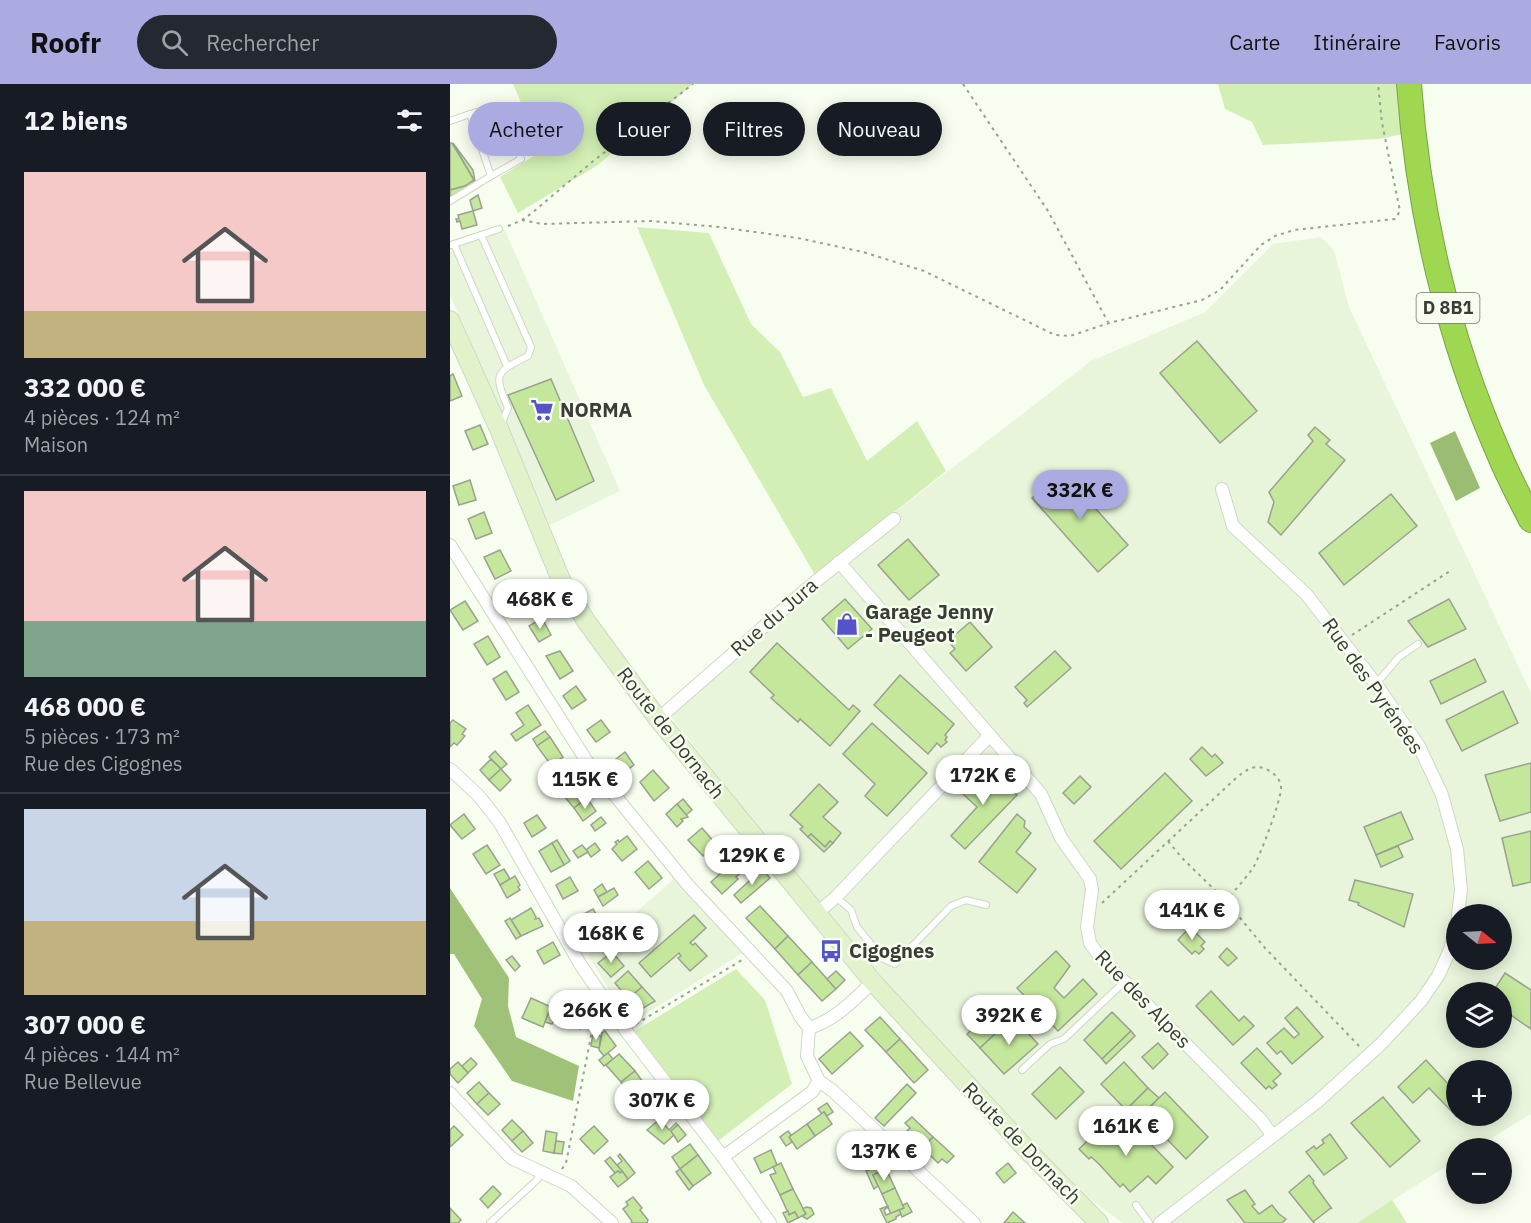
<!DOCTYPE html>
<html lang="fr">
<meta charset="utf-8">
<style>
:root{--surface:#171b24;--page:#242831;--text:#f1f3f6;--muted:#9ea1a6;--line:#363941;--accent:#ababe2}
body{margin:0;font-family:"IBM Plex Sans",sans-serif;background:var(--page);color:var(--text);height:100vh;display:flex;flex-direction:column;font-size:22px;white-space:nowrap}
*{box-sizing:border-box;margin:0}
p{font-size:20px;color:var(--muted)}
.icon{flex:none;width:33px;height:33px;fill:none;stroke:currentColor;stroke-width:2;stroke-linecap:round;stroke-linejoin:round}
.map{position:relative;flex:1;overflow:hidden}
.panel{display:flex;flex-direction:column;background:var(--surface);width:450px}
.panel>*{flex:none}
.banner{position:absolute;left:18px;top:18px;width:570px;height:54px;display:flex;gap:12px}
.needle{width:39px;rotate:108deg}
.tools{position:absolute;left:996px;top:820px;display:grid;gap:12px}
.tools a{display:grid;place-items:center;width:66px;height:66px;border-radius:50%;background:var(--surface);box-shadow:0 3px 15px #0003;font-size:30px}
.price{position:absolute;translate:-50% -51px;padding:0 14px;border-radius:21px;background:#fff;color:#222;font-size:20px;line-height:39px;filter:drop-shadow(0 2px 3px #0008)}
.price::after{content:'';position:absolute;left:50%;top:36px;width:18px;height:14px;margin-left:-9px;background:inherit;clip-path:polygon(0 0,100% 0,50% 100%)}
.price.current{background:var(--accent);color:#111}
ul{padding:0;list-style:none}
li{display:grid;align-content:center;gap:12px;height:318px;padding:0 24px}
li+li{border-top:2px solid var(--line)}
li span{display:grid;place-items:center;height:186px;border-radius:0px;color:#555}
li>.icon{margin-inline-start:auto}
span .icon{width:108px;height:108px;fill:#fffc;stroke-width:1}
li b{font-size:26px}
h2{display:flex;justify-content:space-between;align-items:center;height:72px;padding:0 24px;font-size:26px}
.pill{padding:0 21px;border-radius:27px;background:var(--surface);box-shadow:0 3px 15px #0003;font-size:21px;line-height:54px}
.pill.current{background:var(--accent);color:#111}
header{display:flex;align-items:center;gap:36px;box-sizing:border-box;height:84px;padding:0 30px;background:var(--accent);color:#111}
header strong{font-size:28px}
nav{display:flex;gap:33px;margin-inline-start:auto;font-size:21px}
.search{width:420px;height:54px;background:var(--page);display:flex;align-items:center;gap:15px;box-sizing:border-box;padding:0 21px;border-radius:33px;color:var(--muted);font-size:22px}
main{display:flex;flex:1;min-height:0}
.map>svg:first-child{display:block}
.built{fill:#e8f5db;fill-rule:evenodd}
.green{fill:#d3efb5}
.forest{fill:#9fc178}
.water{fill:#9abc73}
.building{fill:#c4e79c;stroke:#99a291;stroke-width:1.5}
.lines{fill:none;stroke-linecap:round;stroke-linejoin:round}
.lane-casing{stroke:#ced7c4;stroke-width:8}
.street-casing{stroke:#ced7c4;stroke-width:14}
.secondary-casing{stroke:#ced7c4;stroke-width:20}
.highway-casing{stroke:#7ca148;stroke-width:26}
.path{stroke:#9a9f94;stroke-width:2;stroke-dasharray:3 4.5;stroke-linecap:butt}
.lane{stroke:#fff;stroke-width:6}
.street{stroke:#fff;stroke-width:12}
.secondary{stroke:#e2f3cb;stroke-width:18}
.highway{stroke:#9fd751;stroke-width:24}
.labels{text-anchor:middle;stroke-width:5;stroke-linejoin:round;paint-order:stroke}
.shield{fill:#f7feef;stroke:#73776e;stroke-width:1.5}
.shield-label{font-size:18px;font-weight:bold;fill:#3a3d36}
.poi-label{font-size:20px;font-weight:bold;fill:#3a3d36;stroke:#f7feef;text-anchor:start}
.street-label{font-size:20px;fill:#3a3d36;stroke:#f7feef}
</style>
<header>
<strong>Roofr</strong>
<div class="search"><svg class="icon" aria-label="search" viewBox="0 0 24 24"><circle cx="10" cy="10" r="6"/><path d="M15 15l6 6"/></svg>Rechercher</div>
<nav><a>Carte</a><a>Itinéraire</a><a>Favoris</a></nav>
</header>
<main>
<section class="panel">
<h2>12 biens<svg class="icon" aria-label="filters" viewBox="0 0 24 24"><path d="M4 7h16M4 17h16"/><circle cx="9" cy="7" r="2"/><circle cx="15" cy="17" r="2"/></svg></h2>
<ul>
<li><span style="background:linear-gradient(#f6c9c9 75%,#c2b280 0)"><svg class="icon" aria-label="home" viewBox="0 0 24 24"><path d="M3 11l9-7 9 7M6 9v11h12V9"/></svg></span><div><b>332 000 €</b><p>4 pièces · 124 m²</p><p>Maison</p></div></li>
<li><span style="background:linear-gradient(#f6c9c9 70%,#7fa58c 0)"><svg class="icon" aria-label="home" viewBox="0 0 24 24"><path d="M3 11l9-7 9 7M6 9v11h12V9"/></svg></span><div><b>468 000 €</b><p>5 pièces · 173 m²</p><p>Rue des Cigognes</p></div></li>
<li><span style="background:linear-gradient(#c9d6e8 60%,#c2b280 0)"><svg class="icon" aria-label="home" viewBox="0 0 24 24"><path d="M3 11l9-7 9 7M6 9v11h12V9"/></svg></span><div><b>307 000 €</b><p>4 pièces · 144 m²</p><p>Rue Bellevue</p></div></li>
</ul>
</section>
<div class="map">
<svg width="1081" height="1139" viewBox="0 0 1081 1139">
<rect width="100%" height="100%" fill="#f7feef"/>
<!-- built -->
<g class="built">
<path d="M54,144L170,407L100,441L0,211V162Z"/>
<path d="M871,153L884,166L899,223L1081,609V1030L1024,1065H1006V1076L907,1139H673L614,1096L442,905L308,744L215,625L336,512L641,277L755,228L823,160ZM1006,831H1052V876H1006ZM1006,909H1052V954H1006ZM1006,987H1052V1032H1006Z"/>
<path d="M225,794L292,869L180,940L138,871Z"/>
</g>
<!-- green -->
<g class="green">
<path d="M63,0H243L148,81L68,129L50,93L92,67Z"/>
<path d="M768,0H968L972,46L929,55L813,61L802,38L775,25Z"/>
<path d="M187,143L259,149L301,240L330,268L353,313L381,304L417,377L467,337L496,387L365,491L254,301Z"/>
<path d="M286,885L315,916L342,1000L268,1057L185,947Z"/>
<path d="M942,1116L957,1139H907Z"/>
</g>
<!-- forest -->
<path class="forest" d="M0,804L59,894L58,922L66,953L129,982L123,1017L62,997L24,942L32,915L4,870H0Z"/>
<!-- water -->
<path class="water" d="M1005,347L1030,404L1006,417L980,359Z"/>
<!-- building -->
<g class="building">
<path d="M0,59H2L24,96L15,102L0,106Z"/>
<path d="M3,59L23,86L25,97L19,104L0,113V106L15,102L24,96Z"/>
<path d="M28,111L32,124L23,127L20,116Z"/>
<path d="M23,127L27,141L12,145L10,137L7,138L6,135H9L8,131Z"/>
<path d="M747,257L807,327L770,359L710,289Z"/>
<path d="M3,290L12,312L0,317V292Z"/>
<path d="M101,295L144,397L106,416L58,311Z"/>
<path d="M30,341L38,360L23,366L15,347Z"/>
<path d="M865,343L880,356L876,360L895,376L831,451L818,438L824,418L819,408L863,357L858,351Z"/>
<path d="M612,387L678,461L648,488L582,414Z"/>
<path d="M20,396L26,416L9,421L3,402Z"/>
<path d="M941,410L967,442L894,501L869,469Z"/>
<path d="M34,428L42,449L26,455L18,435Z"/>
<path d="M458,455L489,491L459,516L428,481Z"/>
<path d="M50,466L61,487L45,495L34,473Z"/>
<path d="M72,499L82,516L67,525L57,508Z"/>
<path d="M395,515L422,545L398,565L372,535Z"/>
<path d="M999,515L1016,545L978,563L958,537Z"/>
<path d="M15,517L28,537L13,546L0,526Z"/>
<path d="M92,534L101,551L89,558L79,542Z"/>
<path d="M520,538L542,563L516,587L500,569L505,565L498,557Z"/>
<path d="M38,552L50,573L37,581L24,560Z"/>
<path d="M327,559L399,626L403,621L410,627L380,662L350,635L348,638L321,614L324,611L300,588Z"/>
<path d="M110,567L123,587L110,595L96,572Z"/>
<path d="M605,567L621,584L577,623L574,619L577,616L565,603Z"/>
<path d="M1025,575L1036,598L991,620L980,597Z"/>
<path d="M56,587L69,608L56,616L43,595Z"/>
<path d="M450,591L504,640L495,651L497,653L495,656L497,658L491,663L487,659L478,670L424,621Z"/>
<path d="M126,602L136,616L122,625L113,612Z"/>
<path d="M1053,607L1068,639L1012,667L996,636Z"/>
<path d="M78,621L91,641L66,657L61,650L74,641L66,629Z"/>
<path d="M3,636L16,645L12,650L15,652L7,661L4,659L0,663V639Z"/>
<path d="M151,636L160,648L146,658L137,646Z"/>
<path d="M422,639L477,689L437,732L415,712L425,700L393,670Z"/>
<path d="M95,647L100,653L87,662L83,655Z"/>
<path d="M100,653L113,673L101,681L87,662Z"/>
<path d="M752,663L762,673L765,670L773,679L756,692L740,675Z"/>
<path d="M45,667L57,680L51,685L39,673Z"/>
<path d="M175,668L184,681L170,691L161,679Z"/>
<path d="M41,675L51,685L39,696L30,686Z"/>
<path d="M1081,679V728L1050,737L1035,691Z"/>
<path d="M536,683L567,711L515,765L501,752L527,723L512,709Z"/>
<path d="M51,685L61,696L50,707L39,696Z"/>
<path d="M203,686L219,704L204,717L190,698Z"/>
<path d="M715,689L742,717L671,785L644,757Z"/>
<path d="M630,692L641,703L624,720L613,709Z"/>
<path d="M369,700L388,718L373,733L391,749L383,759L380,757L375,763L361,750L358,753L350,745L353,743L340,731Z"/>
<path d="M127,702L137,714L124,724L114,712Z"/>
<path d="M137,714L146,727L133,737L124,724Z"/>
<path d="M233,715L242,726L236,731L227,720Z"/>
<path d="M227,720L238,733L231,735L233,737L227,743L216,730Z"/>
<path d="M951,728L963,755L926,771L914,743Z"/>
<path d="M14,730L25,745L12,755L0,741Z"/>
<path d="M567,730L575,737L574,743L581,749L566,768L586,785L567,809L529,778Z"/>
<path d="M87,731L96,744L82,753L74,739Z"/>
<path d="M151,733L156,739L145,747L141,741Z"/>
<path d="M252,744L266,760L253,772L238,756Z"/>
<path d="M1081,747V798L1063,802L1052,754Z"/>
<path d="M361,750L375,763L380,757L383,759L374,768L358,753Z"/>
<path d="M177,752L187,765L172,777L162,765L167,760L165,758L168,756L169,758Z"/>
<path d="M107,756L120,777L114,781L102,759Z"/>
<path d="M102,759L114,781L101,788L89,767Z"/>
<path d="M145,759L150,766L141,773L136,766Z"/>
<path d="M37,761L50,781L36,790L23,770Z"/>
<path d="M132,761L138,768L128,774L123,767Z"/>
<path d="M948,762L953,773L931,783L926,771Z"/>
<path d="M198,777L212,794L199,805L185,788Z"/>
<path d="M284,777L293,787L286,793L288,795L272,810L261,798Z"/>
<path d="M54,785L60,795L50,801L44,790Z"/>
<path d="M312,785L320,794L291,819L284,811Z"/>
<path d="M65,792L70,801L68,803L70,806L57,814L50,801Z"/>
<path d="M120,793L128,807L113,815L106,801Z"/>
<path d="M905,796L963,810L954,843L908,821L909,819L899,816Z"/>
<path d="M152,800L157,808L148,813L144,806Z"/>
<path d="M164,804L168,811L153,822L148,813Z"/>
<path d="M310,822L338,852L325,865L296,834Z"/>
<path d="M81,824L86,833L85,835L89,834L93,842L71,852L61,836Z"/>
<path d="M143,825L155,845L142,852L130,832Z"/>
<path d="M244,831L256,844L240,859L243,861L245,859L257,872L240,887L228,874L231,872L229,869L201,893L189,879Z"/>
<path d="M60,834L71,852L66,855L55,837Z"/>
<path d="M740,843L755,858L751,862L754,865L749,870L745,867L742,870L728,856Z"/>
<path d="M338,852L362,878L348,891L325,865Z"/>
<path d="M103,858L110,871L94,880L87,867Z"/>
<path d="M777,864L787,874L778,882L769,873Z"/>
<path d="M606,867L620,882L604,904L614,914L633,895L647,910L608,947L567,904Z"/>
<path d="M162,868L174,882L161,893L148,879Z"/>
<path d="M62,872L70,882L65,887L56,876Z"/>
<path d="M362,878L386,905L372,917L348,891Z"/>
<path d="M178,887L192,903L178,915L165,899Z"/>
<path d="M386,887L395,896L386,905L377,895Z"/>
<path d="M1055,889L1081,906V945L1052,925V909H1042Z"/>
<path d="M192,903L205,917L188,927L178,915Z"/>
<path d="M761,907L789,937L794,932L804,942L783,961L746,922Z"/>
<path d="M81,914L101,923L93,943L72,934Z"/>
<path d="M121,918L139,930L130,945L111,932Z"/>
<path d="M551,920L563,933L530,964L517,950Z"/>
<path d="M101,923L108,925L102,940L95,938Z"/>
<path d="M847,923L873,953L842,980L831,967L827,970L817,959L834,944L844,954L849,950L835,934Z"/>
<path d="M662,928L681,947L652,975L634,956Z"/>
<path d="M430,933L450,955L436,968L415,946Z"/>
<path d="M563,933L588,960L554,990L530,964Z"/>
<path d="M155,947L166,962L152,974L154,972L149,966L152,949Z"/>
<path d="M681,947L685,952L656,980L652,975Z"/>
<path d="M400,948L413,962L382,990L369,975Z"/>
<path d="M143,950L151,952L149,964L141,962Z"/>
<path d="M450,955L478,986L464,999L436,968Z"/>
<path d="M708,959L718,970L703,985L692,973Z"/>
<path d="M807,964L831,990L823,997L827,1001L822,1005L819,1002L816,1005L791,979Z"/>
<path d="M158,969L163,975L154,982L149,976Z"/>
<path d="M169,970L185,987L171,998L156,981Z"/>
<path d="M21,974L27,980L18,989L12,982Z"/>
<path d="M976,976L999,1001L1006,994V1032L979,1004L963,1019L948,1003Z"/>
<path d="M8,978L18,989L8,999L0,990V985Z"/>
<path d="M674,978L698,1004L676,1026L651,1000Z"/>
<path d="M610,983L634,1008L606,1035L582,1010Z"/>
<path d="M185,987L198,1005L185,1015L171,998Z"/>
<path d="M29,998L39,1009L27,1020L17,1009Z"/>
<path d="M457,1000L466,1009L434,1042L425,1034Z"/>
<path d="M698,1004L709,1014L686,1036L676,1026Z"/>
<path d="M715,1008L758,1053L736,1075L693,1030Z"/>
<path d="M39,1009L50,1020L38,1031L27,1020Z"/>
<path d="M933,1013L970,1057L940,1083L901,1039Z"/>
<path d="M377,1019L383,1028L377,1032L374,1028L372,1030L368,1025Z"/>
<path d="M374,1028L382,1040L365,1052L357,1040Z"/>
<path d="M462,1033L483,1053L473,1064L456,1048L460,1044L455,1039Z"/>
<path d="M210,1035L219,1046L226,1039L228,1041L221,1047L224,1051L214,1060L197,1046Z"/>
<path d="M62,1036L73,1047L62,1057L52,1046Z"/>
<path d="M659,1036L676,1052L673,1055L676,1058L688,1047L723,1083L706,1100L698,1092L680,1108L673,1100L670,1103L648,1079L641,1073L639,1075L629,1065Z"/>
<path d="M357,1040L365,1052L347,1065L339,1053Z"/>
<path d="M228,1041L236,1051L228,1058L221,1047Z"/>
<path d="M4,1042L13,1051L0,1063V1046Z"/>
<path d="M144,1042L158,1057L144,1070L130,1055Z"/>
<path d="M73,1047L83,1059L72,1068L62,1057Z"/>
<path d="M96,1047L107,1049L104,1069L93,1067Z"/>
<path d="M338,1047L341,1051L339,1053L342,1058L336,1062L330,1053Z"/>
<path d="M880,1050L897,1074L874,1091L856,1068L864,1062L866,1065L874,1059L872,1056Z"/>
<path d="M483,1053L504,1072L497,1079L492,1075L488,1079L473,1064Z"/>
<path d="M106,1057L114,1058L112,1070L104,1069Z"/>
<path d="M240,1060L248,1071L230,1085L222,1073Z"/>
<path d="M321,1066L327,1081L311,1089L304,1074Z"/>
<path d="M170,1070L185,1089L178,1095L167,1081L172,1077L168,1072Z"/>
<path d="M248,1071L261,1089L243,1102L230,1085Z"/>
<path d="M160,1073L172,1087L170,1089L168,1087L165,1089L155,1077Z"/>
<path d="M437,1076L441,1086L437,1088L436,1085L430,1087L428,1081Z"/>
<path d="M331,1079L343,1105L330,1111L320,1091L326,1089L323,1083Z"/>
<path d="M558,1079L566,1089L554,1099L546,1089Z"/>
<path d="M428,1082L430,1087L423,1091L428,1102L424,1105L416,1087Z"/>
<path d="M230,1085L243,1102L239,1106L226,1088Z"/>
<path d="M436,1085L445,1104L432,1110L423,1091Z"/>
<path d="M168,1087L170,1089L172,1087L178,1095L168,1103L160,1093Z"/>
<path d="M859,1091L864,1097L863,1099L882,1125L881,1124L864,1137V1139L839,1108Z"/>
<path d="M43,1102L51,1110L38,1124L30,1115Z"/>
<path d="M445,1104L454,1124L441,1130L432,1110Z"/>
<path d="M343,1105L356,1130L348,1134L345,1128L339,1131L330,1111Z"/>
<path d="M795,1106L805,1120L802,1122L809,1130L822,1121L829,1130L836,1135L832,1139H795L777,1116Z"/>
<path d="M183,1113L192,1124L190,1126L198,1136L197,1139H181L182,1137L173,1125L178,1121L176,1118Z"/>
<path d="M457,1119L462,1128L452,1133L449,1126L454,1124L453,1121Z"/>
<path d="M438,1122V1123L434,1126L436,1131L449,1126L451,1130L446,1133V1135L437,1139L430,1125Z"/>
<path d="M356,1123L361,1124L364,1130L357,1135L352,1132L356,1130L353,1125Z"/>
<path d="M0,1124L11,1136L8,1139H0Z"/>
<path d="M338,1127L339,1131L345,1128L348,1134L338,1139L333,1129Z"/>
<path d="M563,1128L575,1139H554Z"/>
</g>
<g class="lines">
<!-- lane casing -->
<g class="lane-casing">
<g id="lane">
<path d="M20,30L43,23"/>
<path d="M0,37L20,30L41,92L0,117"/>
<path d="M41,92L71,75L58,38"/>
<path d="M31,151L81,263L78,272C44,289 44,290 58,324L51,341"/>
<path d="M4,160L57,282"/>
<path d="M1,161L49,145"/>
<path d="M926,600L949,573L968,560"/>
<path d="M386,813L401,826L407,843L432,874L445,880L501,822L516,816L536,821"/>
<path d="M572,986L600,960L614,955L674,898"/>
<path d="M686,1121L699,1139"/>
<path d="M40,1139L87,1096L91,1089"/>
</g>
</g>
<!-- street casing -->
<g class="street-casing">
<g id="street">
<path d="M772,405L783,442L856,510L926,600L969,662L992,711L1007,765L1011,806L1008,831"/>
<path d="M0,461L136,676L238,801L337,907L350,932L359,944L357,972L369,997"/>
<path d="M389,478L591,710L611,754L640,795L642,806L637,843L640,859L650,873L812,1037L822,1051"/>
<path d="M208,635L365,498L444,435"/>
<path d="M0,685L29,712L50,739L130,880L176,947L273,1073L320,1139"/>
<path d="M366,830L386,813L540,651"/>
<path d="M359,944C386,936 403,916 423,898"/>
<path d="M0,1009L61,1074L121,1102L162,1139"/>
<path d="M273,1073L362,1008L369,997L383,1007L524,1139"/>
<path d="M710,1139L867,1018L931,960L971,917L988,892L1000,866L1006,839"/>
</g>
</g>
<!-- secondary casing -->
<g class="secondary-casing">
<path id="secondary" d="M0,236L49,345L111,496L136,537L208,635L423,898L580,1069L649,1139"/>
</g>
<!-- highway casing -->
<g class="highway-casing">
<path id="highway" d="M959,0C968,126 998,254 1049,370C1058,392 1070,414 1081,436"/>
</g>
<!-- path -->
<g class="path">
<path d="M513,0L598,127L658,238"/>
<path d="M72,136L92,140L201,137L269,143L348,154L413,168L474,187L605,251L620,252L659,239L752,216L770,206L811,161L825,152L844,146L945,135L950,127L932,39L928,0"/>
<path d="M58,142L72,136L82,129L142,78L243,0"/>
<path d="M902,551L1000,487"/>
<path d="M718,757L732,774L776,817L815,864L910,963"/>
<path d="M652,819L785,695C796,686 804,679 818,686C825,690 831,696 831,704C831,717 810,772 803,784C795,795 785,806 776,817"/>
<path d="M186,940L292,876"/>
<path d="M112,1085L116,1079L146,927"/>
</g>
<!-- lane -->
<use href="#lane" class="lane"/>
<!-- street -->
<use href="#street" class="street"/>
<!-- secondary -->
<use href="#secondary" class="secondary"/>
<!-- highway -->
<use href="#highway" class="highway"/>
</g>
<!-- icons -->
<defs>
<g id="supermarket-bare" transform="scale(1.8)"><path d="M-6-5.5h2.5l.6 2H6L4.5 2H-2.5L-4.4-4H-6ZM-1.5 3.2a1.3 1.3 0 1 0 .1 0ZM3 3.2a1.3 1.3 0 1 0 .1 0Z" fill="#5653ca" stroke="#f7feef" stroke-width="2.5" paint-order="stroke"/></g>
<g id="shop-bare" transform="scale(1.8)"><path d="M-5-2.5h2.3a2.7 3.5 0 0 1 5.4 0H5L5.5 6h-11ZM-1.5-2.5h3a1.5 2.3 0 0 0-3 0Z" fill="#5653ca" stroke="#f7feef" stroke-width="2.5" paint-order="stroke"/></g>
<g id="bus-bare" transform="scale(1.8)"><path d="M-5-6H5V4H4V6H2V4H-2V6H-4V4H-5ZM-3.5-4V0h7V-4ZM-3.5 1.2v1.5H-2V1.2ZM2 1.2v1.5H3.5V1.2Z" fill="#5653ca" stroke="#f7feef" stroke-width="2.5" paint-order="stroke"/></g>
</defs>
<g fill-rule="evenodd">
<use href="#supermarket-bare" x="92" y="326"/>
<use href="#shop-bare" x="397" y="540"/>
<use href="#bus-bare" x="381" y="867"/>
</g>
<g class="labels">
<!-- shield labels -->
<rect class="shield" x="966.5" y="209" width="63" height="30" rx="4.5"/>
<g class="shield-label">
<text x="998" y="230">D 8B1</text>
</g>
<!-- poi labels -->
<g class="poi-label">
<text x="110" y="333">NORMA</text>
<text x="415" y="535">Garage Jenny<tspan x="415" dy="23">- Peugeot</tspan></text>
<text x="399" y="874">Cigognes</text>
</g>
<!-- street labels -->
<g class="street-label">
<text transform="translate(324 533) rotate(-41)" y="7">Rue du Jura</text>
<text transform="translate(923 602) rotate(55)" y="7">Rue des Pyrénées</text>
<text transform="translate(221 649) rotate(52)" y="7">Route de Dornach</text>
<text transform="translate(693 915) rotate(46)" y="7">Rue des Alpes</text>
<text transform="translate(572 1059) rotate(46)" y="7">Route de Dornach</text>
</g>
</g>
</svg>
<div class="tools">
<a><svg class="needle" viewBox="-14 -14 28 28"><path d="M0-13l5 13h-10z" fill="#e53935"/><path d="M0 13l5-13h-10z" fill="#9ea1a6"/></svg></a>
<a><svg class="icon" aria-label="layers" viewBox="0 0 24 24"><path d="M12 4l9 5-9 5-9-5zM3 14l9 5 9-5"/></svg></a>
<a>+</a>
<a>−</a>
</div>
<b class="price current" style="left:630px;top:437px">332K €</b>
<b class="price" style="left:90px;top:546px">468K €</b>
<b class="price" style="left:533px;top:722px">172K €</b>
<b class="price" style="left:135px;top:726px">115K €</b>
<b class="price" style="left:302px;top:802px">129K €</b>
<b class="price" style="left:742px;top:857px">141K €</b>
<b class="price" style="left:161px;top:880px">168K €</b>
<b class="price" style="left:146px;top:957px">266K €</b>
<b class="price" style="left:559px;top:962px">392K €</b>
<b class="price" style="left:212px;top:1047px">307K €</b>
<b class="price" style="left:676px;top:1073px">161K €</b>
<b class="price" style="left:434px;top:1098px">137K €</b>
<div class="banner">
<a class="pill current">Acheter</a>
<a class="pill">Louer</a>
<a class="pill">Filtres</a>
<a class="pill">Nouveau</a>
</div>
</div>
</main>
